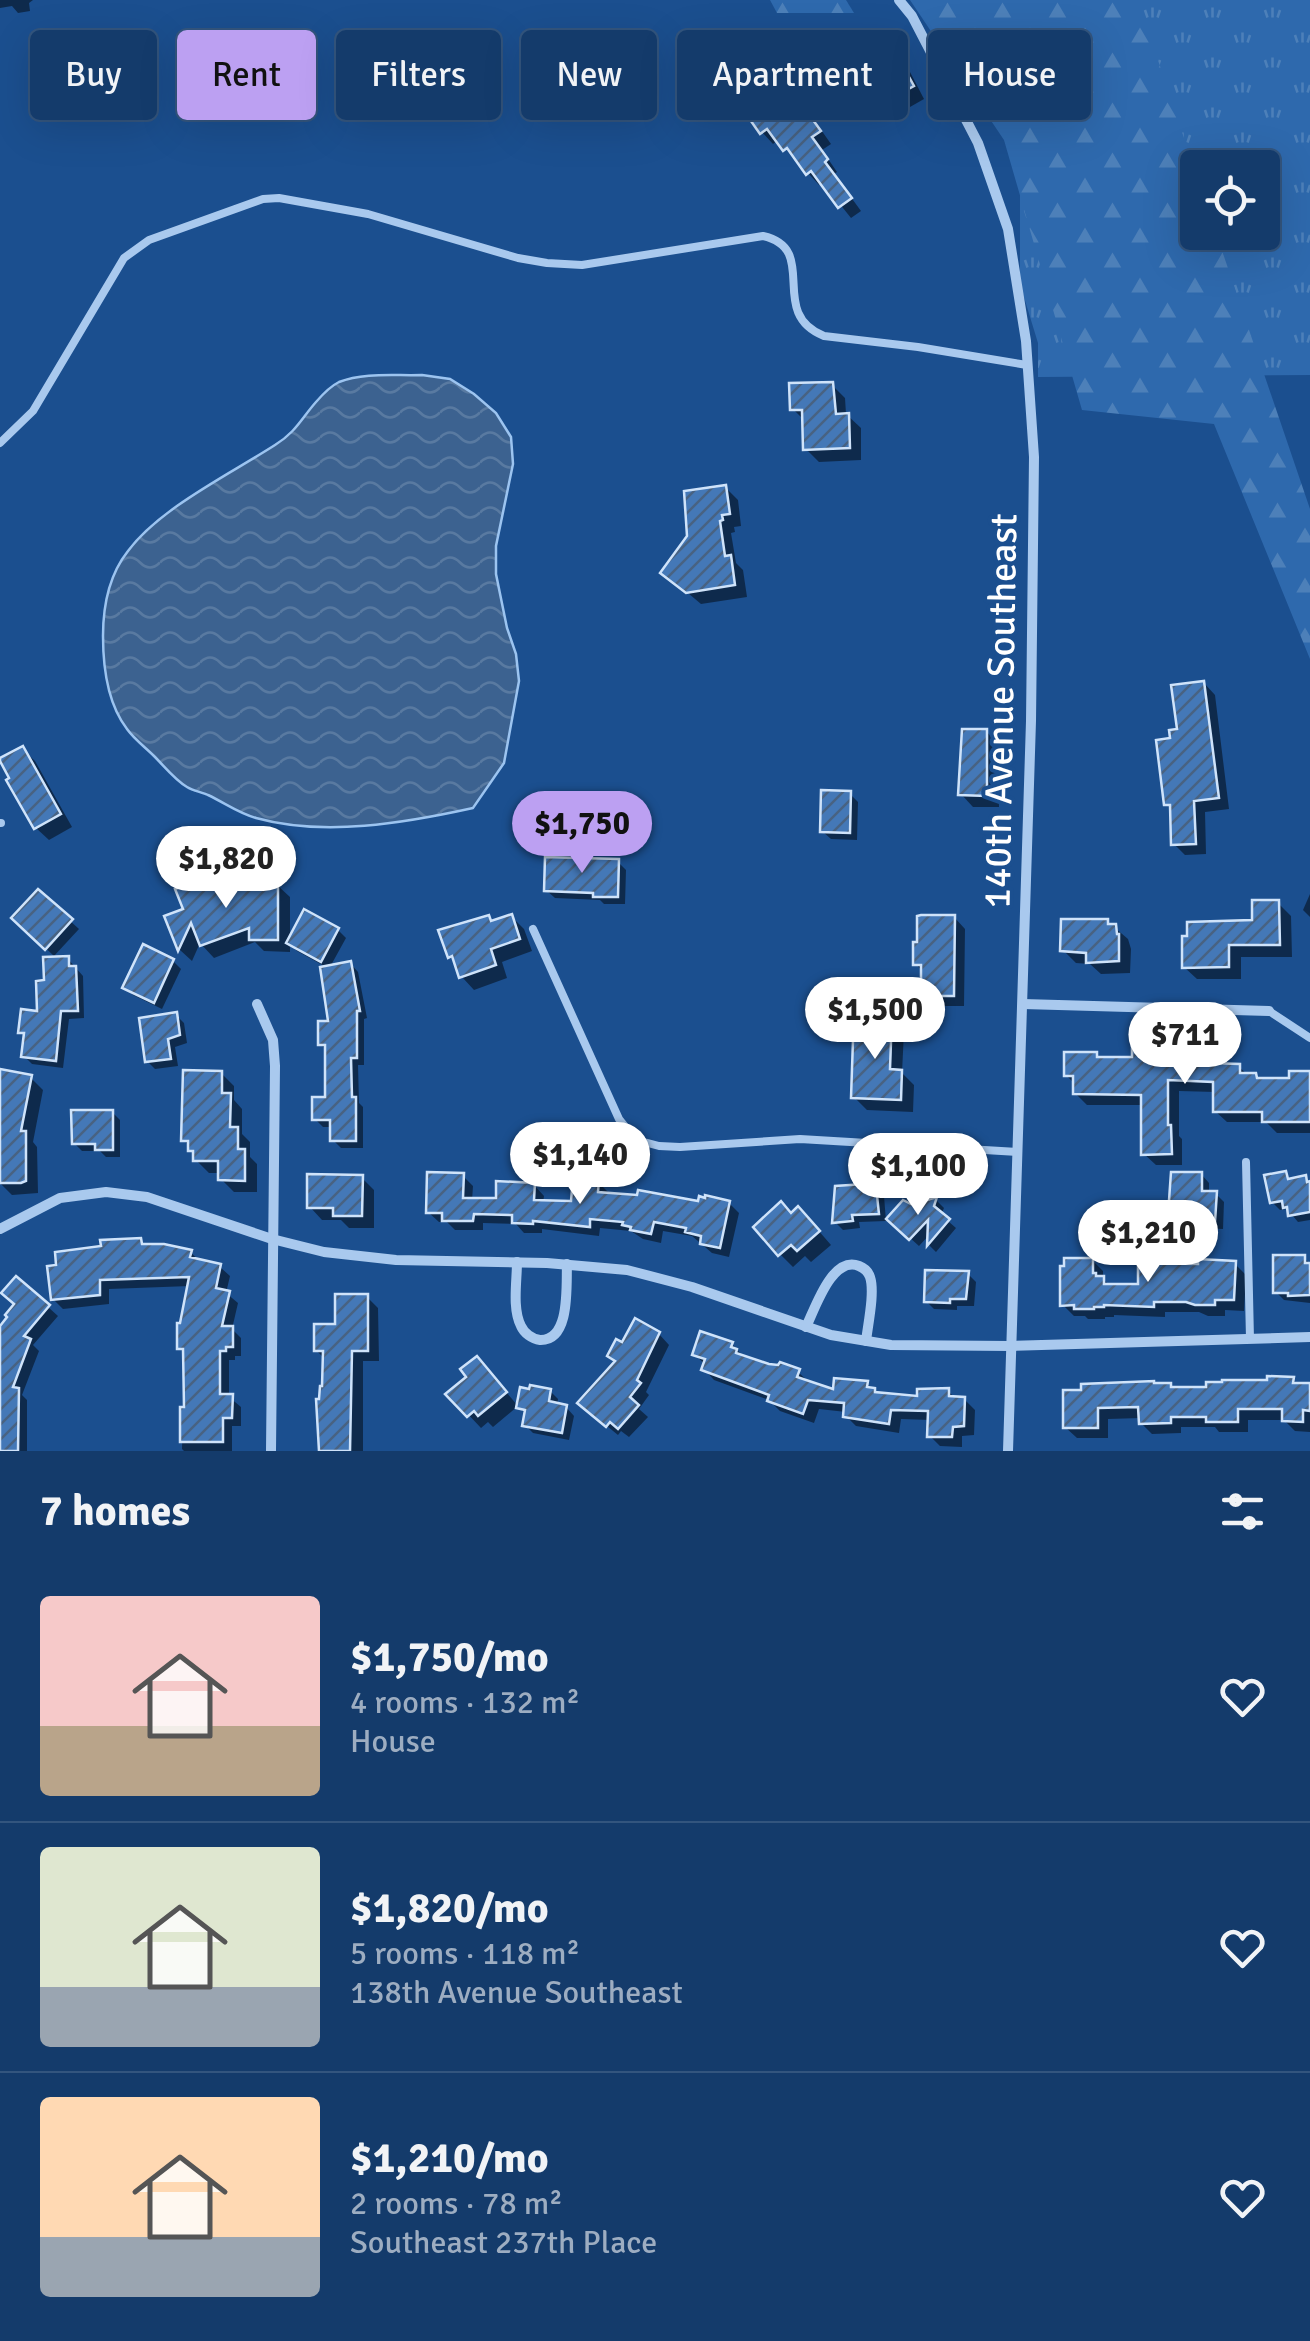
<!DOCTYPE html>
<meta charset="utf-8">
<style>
:root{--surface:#143b6b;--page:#214673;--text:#f1f3f6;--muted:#9dadc1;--line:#33557e;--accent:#bca0f2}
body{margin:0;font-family:Signika,sans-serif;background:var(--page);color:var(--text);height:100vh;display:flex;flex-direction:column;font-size:38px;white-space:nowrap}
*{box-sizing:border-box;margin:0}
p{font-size:32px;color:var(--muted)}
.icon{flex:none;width:55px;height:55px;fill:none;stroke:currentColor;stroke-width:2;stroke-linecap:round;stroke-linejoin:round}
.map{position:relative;height:1451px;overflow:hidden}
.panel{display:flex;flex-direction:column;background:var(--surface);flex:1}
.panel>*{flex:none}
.top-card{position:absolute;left:30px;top:30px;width:1250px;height:90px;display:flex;gap:20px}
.tools{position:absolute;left:1180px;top:150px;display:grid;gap:20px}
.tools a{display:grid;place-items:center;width:100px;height:100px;border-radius:10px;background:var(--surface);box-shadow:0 10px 40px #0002,0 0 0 2px var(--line);font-size:50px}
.price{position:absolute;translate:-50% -85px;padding:0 22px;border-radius:35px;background:#fff;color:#222;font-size:32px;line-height:65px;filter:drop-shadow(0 2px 5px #0008)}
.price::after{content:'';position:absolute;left:50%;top:60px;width:30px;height:22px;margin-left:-15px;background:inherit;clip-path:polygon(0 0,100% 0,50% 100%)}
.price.on{background:var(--accent);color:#111}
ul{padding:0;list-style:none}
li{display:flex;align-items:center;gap:30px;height:250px;padding:0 40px}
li+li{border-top:2px solid var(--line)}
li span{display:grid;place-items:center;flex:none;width:280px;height:200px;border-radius:10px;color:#555}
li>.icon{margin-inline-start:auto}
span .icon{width:120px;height:120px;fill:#fffc;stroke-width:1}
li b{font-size:42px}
h2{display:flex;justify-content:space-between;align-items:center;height:120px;padding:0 40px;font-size:42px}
.chip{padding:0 35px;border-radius:10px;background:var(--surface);box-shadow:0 10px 40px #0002,0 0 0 2px var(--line);font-size:35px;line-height:90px}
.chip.on{background:var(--accent);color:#111}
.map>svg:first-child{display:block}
.grass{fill:url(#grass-tufts);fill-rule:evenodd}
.forest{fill:url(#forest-firs)}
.water{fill:url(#water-waves);stroke:#9cc4f0;stroke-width:2.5}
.shadow{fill:#0007}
.building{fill:url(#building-hatch);stroke:#cfe3fa;stroke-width:2.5}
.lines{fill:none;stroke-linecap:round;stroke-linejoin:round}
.lane{stroke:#a9c9ee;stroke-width:8}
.street{stroke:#a9c9ee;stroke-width:10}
.labels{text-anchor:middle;stroke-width:8;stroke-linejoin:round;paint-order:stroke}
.street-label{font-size:38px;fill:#fff;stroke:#1b4f8f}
</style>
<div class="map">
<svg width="1310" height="1451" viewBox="0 0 1310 1451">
<defs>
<pattern id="grass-tufts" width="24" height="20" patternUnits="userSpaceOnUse" patternTransform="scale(2.5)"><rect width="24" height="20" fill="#2e69ad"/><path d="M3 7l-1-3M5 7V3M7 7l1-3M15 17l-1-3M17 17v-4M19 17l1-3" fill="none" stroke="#4d80b9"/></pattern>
<pattern id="forest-firs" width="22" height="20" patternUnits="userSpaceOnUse" patternTransform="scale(2.5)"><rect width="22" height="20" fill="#2e69ad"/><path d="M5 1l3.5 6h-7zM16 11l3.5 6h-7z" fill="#4d80b9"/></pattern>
<pattern id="water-waves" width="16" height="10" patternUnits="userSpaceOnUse" patternTransform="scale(2.5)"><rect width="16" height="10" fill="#3c6290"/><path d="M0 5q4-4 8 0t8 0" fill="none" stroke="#597aa1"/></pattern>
<pattern id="building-hatch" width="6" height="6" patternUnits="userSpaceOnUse" patternTransform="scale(2.5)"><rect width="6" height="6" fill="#4478b7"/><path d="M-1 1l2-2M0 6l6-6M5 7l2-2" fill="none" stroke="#486282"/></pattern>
</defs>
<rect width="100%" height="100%" fill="#1b4f8f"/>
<!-- grass -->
<path class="grass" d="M1020,0H1310V375L1038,377V343L1020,284ZM1198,168H1262V232H1198Z"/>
<!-- forest -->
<g class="forest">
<path d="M770,0H846L854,13H777Z"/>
<path d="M910,0H1132L1159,63L1197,177L1198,232L1216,233L1310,509V659L1214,424L1082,410L1004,140Z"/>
</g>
<!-- water -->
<path class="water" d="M422,375L450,379L474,394L496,413L511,437L513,464L496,546V574L507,628L516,654L519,681L504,763L473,808C405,823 324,837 256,818C238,813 225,803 208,795C202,792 193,791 187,787C175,780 164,766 154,756C145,747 134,739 127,729C107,703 103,668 103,636C103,605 109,575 128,551C160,508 230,474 275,445C296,432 301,419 316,402C322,395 331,386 339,382C364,372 396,376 422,375Z"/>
<!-- shadow -->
<g class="shadow">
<path d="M0,0H33L29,3L30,11L18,13L12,6L0,8Z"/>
<path d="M884,34L897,47L924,99L903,111L885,95Z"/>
<path d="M779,89L796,108L800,105L812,117L831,144L822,150L837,172L834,174L861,211L851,218L823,183L819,185L778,140L773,144L762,132Z"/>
<path d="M832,385L845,398L846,414L861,428V460L819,462L806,449L805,421L793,409Z"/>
<path d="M725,487L738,500L741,526L734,527L735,532L731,533L736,563L743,570L747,597L701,604L663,572Z"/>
<path d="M1204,683L1215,695L1229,809L1205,812L1206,854L1185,855L1174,844L1172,810L1167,804L1173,740L1180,731Z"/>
<path d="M986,731L998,744L999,807H973L961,794Z"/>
<path d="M22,749L35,761L72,827L49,840L36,828Z"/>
<path d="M850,794L858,802L857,840L831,839L822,831Z"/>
<path d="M618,862L626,870L625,904H604L600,900L555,898L546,890Z"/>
<path d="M210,879L215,884L277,885L290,897V940L338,930L346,938L330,967L350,963L358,972L367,1018L364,1019V1065H358L359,1103L363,1107V1148H341L333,1140V1127H323L315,1119L328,1099V1051L320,1044L331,1023L328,968L297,951L290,944V952L264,951L255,942L214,958L200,943L192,961L180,950L167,917L186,910Z"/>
<path d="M38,892L79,929L54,956L14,918Z"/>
<path d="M1310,894V917L1303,910Z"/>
<path d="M1278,903L1291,916L1292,957H1241V979H1197L1184,967L1255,923Z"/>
<path d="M511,916L524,929L532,951L502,962L507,978L474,990L462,977L457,964L450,957L488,918L493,923Z"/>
<path d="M954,917L965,929L964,1006H935L923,995V972L916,964Z"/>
<path d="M1107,921L1128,939L1131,949L1130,973L1101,974L1090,964L1076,963L1063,950Z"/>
<path d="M68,959L83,976L84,1018L69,1019L63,1068L32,1064L24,1056L26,1037L21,1032L40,1014L46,983Z"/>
<path d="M173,961L181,969L162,1009L133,995L125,987Z"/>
<path d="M176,1015L184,1023L187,1043L175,1047L178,1066L155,1069L147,1061Z"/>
<path d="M891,1018L904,1031L902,1073L914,1085L913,1112L867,1110L854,1097L867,1043Z"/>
<path d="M1178,1045L1190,1057V1065L1239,1067L1248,1075H1254L1259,1080H1292L1310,1073V1133H1277L1266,1122H1227L1215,1111V1092L1179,1091V1136L1182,1139V1165H1156L1144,1154L1143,1105H1087L1075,1093V1084L1066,1075L1096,1055L1101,1060H1134Z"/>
<path d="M0,1072L30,1077L43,1090L33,1142L37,1147L38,1193L12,1195L0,1183Z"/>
<path d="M221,1073L234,1086V1100L242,1109V1134L250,1142V1157L257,1164V1192H234L221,1179V1173H209L196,1160V1155L184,1140Z"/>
<path d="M112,1112L120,1120V1157H106L100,1151H82L74,1143Z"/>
<path d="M1201,1174L1209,1183V1194H1216L1224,1202L1223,1229L1202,1228L1197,1222H1179L1171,1214Z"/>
<path d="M1285,1174L1292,1180L1302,1179L1310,1183V1220L1298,1222L1287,1209L1280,1210L1272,1202Z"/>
<path d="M463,1176L473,1186L472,1201H498L534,1185L544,1196L543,1203L574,1204L598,1182L608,1192L607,1195L700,1204L729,1203L739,1213L729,1257L712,1253L692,1236L663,1231L661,1243L643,1239L631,1231L600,1228L599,1236L542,1229V1233H524L516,1224L483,1223V1230H455L447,1222H439L428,1212Z"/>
<path d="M362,1178L374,1190V1228H349L341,1220H322L310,1207Z"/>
<path d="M875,1188L884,1196L886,1221L859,1222L860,1228L843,1230L835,1222Z"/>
<path d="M936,1200L944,1208L941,1215L956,1228L936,1252L929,1245L930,1234L919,1246L889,1219L912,1208Z"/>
<path d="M791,1216L811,1222L831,1245L811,1262L805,1256L793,1267L780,1254Z"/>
<path d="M140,1241L146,1247L190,1252L201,1262L220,1267L230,1276L226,1293L238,1303L232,1329L241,1338V1356H235V1360H229V1397L241,1407V1426H232V1451H184L182,1449L183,1410H187L186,1354L179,1348L190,1286L109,1289V1304L63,1309L53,1299Z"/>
<path d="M1304,1258L1310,1264V1303L1284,1300L1276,1292Z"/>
<path d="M1092,1260L1103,1271V1279L1111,1287H1140L1234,1263L1246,1275L1244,1311L1225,1310V1316H1208L1199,1312H1165V1317L1114,1315V1317H1105V1319H1088L1085,1316H1074L1063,1305Z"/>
<path d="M968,1274L976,1282L974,1306H957V1310L934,1309L926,1301Z"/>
<path d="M367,1297L378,1308L379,1361H363V1451H322V1402L326,1360L316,1350Z"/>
<path d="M48,1307L58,1316L33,1345L39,1351L22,1395L27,1400V1451H0V1329Z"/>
<path d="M659,1334L669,1345L646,1392L649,1395L639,1409L648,1417L629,1437L621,1431L618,1435L591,1413L623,1345Z"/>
<path d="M732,1344L742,1355L741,1357L798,1372L809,1382L835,1393L867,1384L879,1395L920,1399L948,1391L956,1399H964L975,1410L974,1435L962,1436V1447L940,1446L930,1436V1420L901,1419L899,1433L856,1426L846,1416V1412L819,1409L814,1423L780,1411L769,1400L714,1380L704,1369L705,1365L695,1354Z"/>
<path d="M489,1372L518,1406L493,1427L488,1422L481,1428L449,1394Z"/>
<path d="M1293,1379L1299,1386H1310V1432L1295,1431L1284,1420H1248V1432H1219L1215,1427H1181V1433L1152,1434L1141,1423V1418L1108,1419V1438H1077L1065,1427V1393L1170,1386L1174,1389H1208Z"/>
<path d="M550,1391L558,1399L557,1406L566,1407L574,1416L569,1440L533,1433L525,1425L527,1415L519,1407Z"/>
</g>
<!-- building -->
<g class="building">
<path d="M884,31L914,86L888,100L886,95L883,96L854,45Z"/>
<path d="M779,85L794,107L800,102L821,131L812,137L828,159L825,162L852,198L838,208L811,171L806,175L787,148L783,151L767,129L760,134L744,111Z"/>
<path d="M833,382L836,414L849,413L850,448L803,450L802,410H790L789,383Z"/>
<path d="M726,485L730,514L722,515L723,520L720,521L725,556L731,555L735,585L686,593L660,573L687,536L684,491Z"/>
<path d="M1204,681L1219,798L1194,801L1196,844L1171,845L1170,805H1164L1156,740L1170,738L1169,730L1177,729L1171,685Z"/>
<path d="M962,729H987V796L958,795Z"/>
<path d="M23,746L61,814L34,829L6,780L9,778L0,761V758Z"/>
<path d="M821,790L851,791L850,833L820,832Z"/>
<path d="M545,857L619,859L618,897H593V893L544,891Z"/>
<path d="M210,876V882H278V940H249V928L200,946L191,923L178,951L164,916L183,909L175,889Z"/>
<path d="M38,889L73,919L45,950L11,918Z"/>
<path d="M1252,900H1279L1280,945H1229V967L1182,968V936H1187V922L1252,920Z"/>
<path d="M304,909L339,928L321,962L286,943Z"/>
<path d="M512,914L520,939L491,949L496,965L459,978L452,956L448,958L438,930L489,915L491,921Z"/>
<path d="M921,915H955L954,996H921V965H913V942H917V916Z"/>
<path d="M1061,919H1108V924H1116L1117,934H1119V961L1086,963V953L1060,951Z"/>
<path d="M143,944L174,959L154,1003L122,988Z"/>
<path d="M69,956V966H76L78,1011H61L56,1061L21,1057L24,1033H18L21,1009L37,1011L36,981L44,980L43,957Z"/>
<path d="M351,961L360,1011H357V1058H351L352,1097H356V1141H330V1120H312V1097H325V1045H318V1021H328L320,967Z"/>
<path d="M177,1012L180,1035L168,1039L171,1059L145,1062L139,1018Z"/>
<path d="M865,1014L892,1015L890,1069L902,1070L901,1100L851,1098L853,1040H864Z"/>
<path d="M1132,1040L1179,1042L1180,1062L1240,1064V1073H1256L1257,1078H1289V1071H1310V1122H1262V1112H1213V1082L1168,1080V1125H1171L1172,1154L1141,1155V1095L1073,1094V1076H1064V1052H1097V1057H1132Z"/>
<path d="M0,1069L32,1075L21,1131H26V1181L21,1183H0Z"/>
<path d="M183,1070L222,1071V1093H231L230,1127H238V1149H245V1181L218,1180V1161H193V1151H188V1141H181Z"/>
<path d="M71,1110H113V1150H95V1144H72Z"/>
<path d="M1286,1171L1288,1179L1306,1175L1307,1182L1310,1181V1212L1288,1216L1287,1207L1283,1208L1282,1201L1270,1203L1264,1175Z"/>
<path d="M427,1172L464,1173L463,1198H496V1181L535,1183L534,1200L571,1201L573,1178L599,1180L598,1192L637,1195L638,1190L698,1201L699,1196L705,1198V1195L730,1201L720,1248L700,1244L701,1236L685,1232L686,1228L654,1222L651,1234L630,1230L631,1227L622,1225L623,1222L590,1219V1227L533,1221V1224L512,1223V1215L474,1214L473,1221H442V1213H426Z"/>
<path d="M1171,1172H1202V1191H1217L1215,1222L1191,1220V1215H1168Z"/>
<path d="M307,1174L363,1175L362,1216H333V1208H307Z"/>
<path d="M865,1184L866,1186H876L879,1214L852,1215L853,1221L832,1223L835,1186Z"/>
<path d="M920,1194L927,1200L937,1197L934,1206L950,1219L927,1246L928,1220L909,1240L886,1219L903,1200L911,1204Z"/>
<path d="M781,1201L791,1213L798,1206L820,1231L797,1251L791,1245L778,1256L753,1227Z"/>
<path d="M141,1238L142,1244H164L192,1250L190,1257L221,1264L216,1288L230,1291L222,1326H233V1347H226V1351H220V1394H233L232,1418H223V1442H180V1407H184L183,1349H177V1323H180L189,1277L100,1280V1295L51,1300L47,1266L56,1265L55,1252L101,1246L100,1240Z"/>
<path d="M1273,1255H1305V1263H1310V1295L1288,1296V1293H1273Z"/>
<path d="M1064,1258H1093V1273H1096V1276H1104V1284H1138V1263L1198,1264V1259L1236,1261L1234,1300H1215V1305H1195L1186,1302H1154V1307L1104,1305V1307H1094V1309H1074V1305L1060,1306V1266H1064Z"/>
<path d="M925,1270L969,1271L966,1299H950V1303L924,1302Z"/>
<path d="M16,1276L50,1305L24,1336L31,1339L13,1387L19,1388L18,1451H0V1326L7,1317L5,1315L14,1304L1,1293Z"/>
<path d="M335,1294H368V1351H352L350,1451H319L316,1399H319L320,1386H322L323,1351H314V1324H335Z"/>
<path d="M635,1318L660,1332L637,1380L641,1383L630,1397L639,1405L618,1429L610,1422L606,1427L577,1403L615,1361L607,1356L616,1339L622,1342Z"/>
<path d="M700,1331L733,1342L731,1347L737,1349L736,1353L769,1364L778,1365L780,1362L800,1369L797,1377L833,1389L834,1378L868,1381L867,1387L875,1388V1392L917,1396V1389L949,1388V1396L965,1397L964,1426L953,1427L952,1437H927L928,1411L891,1410L889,1424L843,1417L844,1403L808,1400L803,1414L767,1401L769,1395L701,1370L705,1359L692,1355Z"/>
<path d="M477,1356L507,1392L478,1416L474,1411L467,1417L445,1394L466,1377L460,1369Z"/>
<path d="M1267,1376L1294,1377L1293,1383H1310V1411L1303,1410V1422L1282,1421V1409H1238V1422H1206V1417H1171V1423L1139,1424L1138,1407L1098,1408V1428H1063V1390H1081V1384L1154,1381V1383H1171V1387H1206V1382H1222V1380H1267Z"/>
<path d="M530,1385L551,1389L549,1401L567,1405L562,1433L522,1426L525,1410L516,1408L520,1387L529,1389Z"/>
</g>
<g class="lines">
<!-- lane -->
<g class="lane">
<path d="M0,443L33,411L124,258L149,240L263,199L279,198L368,214L518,258L547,263L582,265L763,236C821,249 766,313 824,336L918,347L1027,365"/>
<path d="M0,823H1"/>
<path d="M533,929L619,1119L631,1134L644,1142L659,1146L680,1147L800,1139L1018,1152"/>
<path d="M1269,1011L1310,1038"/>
<path d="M1246,1162L1250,1339"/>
</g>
<!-- street -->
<g class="street">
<path d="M899,0L912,16L978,143L1008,229L1026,341L1034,457L1031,721L1008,1451"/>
<path d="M257,1004L273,1040L275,1066L271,1451"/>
<path d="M1023,1004L1269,1011"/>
<path d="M0,1229L60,1198L106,1192L147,1197L272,1239L324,1252L396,1260L547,1263L627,1270L692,1287L831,1335L891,1345L1010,1346L1310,1337"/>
<path d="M517,1262C517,1281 512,1309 521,1326C524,1333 532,1339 540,1340C571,1341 566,1285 567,1264"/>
<path d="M806,1327C815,1309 832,1255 859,1266C864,1268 868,1271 870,1277C875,1292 868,1324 866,1341"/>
</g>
</g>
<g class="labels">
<!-- street labels -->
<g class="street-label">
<text transform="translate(1000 711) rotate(-89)" y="13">140th Avenue Southeast</text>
</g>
</g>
</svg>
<div class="tools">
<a><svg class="icon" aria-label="locate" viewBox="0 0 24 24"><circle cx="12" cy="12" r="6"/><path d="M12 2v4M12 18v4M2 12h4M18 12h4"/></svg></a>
</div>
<b class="price on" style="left:582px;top:876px">$1,750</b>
<b class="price" style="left:226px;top:911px">$1,820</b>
<b class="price" style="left:875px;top:1062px">$1,500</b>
<b class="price" style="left:1185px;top:1087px">$711</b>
<b class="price" style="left:580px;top:1207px">$1,140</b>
<b class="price" style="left:918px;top:1218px">$1,100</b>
<b class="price" style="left:1148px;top:1285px">$1,210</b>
<div class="top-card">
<a class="chip">Buy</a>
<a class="chip on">Rent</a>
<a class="chip">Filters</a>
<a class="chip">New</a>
<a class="chip">Apartment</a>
<a class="chip">House</a>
</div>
</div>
<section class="panel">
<h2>7 homes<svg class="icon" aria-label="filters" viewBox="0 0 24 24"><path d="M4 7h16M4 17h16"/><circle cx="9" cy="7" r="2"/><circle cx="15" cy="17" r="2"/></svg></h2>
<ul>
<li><span style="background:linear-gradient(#f6c9c9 65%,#b9a48a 0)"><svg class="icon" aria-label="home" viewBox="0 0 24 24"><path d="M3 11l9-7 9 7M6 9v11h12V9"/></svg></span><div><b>$1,750/mo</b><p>4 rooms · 132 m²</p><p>House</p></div><svg class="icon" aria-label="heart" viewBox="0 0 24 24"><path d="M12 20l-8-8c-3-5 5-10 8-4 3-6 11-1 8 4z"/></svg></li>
<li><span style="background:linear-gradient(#dfe7d0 70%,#9aa5b1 0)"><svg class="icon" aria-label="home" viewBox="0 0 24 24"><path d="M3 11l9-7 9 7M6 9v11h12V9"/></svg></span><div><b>$1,820/mo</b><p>5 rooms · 118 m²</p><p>138th Avenue Southeast</p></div><svg class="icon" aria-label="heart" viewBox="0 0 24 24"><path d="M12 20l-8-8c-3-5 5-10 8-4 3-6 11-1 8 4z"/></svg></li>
<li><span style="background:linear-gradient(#ffd9b3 70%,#9aa5b1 0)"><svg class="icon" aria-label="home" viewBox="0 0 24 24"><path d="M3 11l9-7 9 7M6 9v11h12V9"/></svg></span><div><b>$1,210/mo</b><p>2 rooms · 78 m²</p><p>Southeast 237th Place</p></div><svg class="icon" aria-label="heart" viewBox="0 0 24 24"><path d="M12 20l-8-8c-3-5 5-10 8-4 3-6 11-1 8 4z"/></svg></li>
</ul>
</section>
